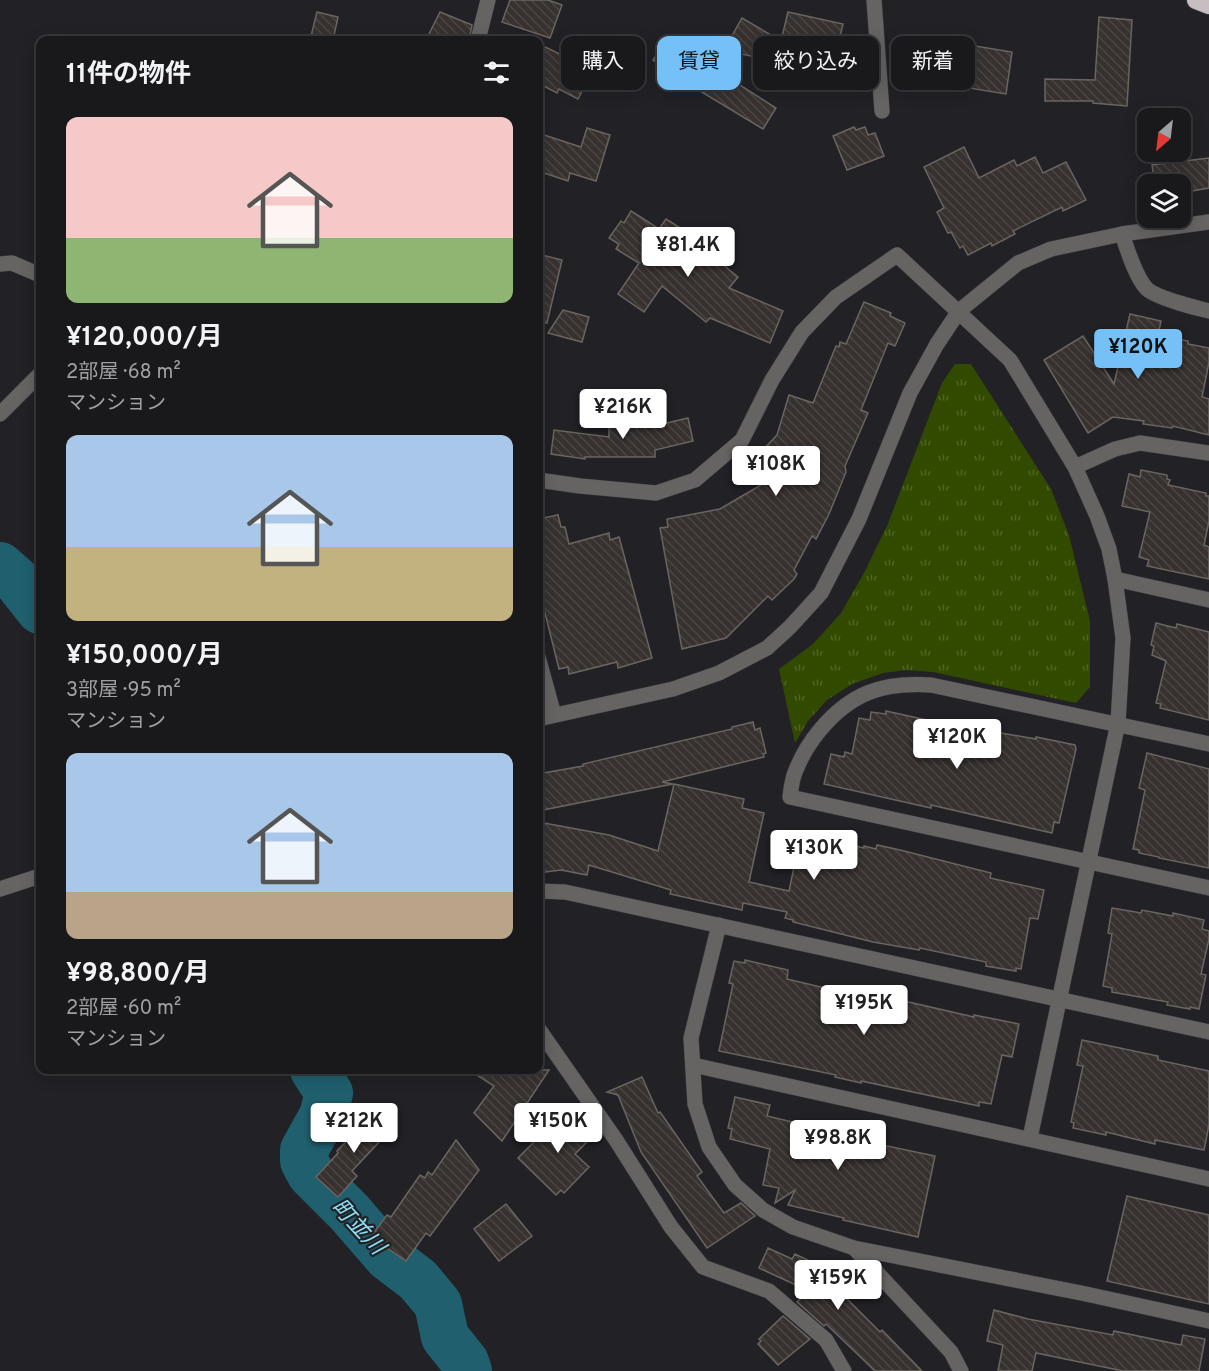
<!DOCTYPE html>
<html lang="ja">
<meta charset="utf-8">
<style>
:root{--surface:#19191c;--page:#262629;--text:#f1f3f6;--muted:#9fa0a3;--line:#37383b;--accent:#75c0f6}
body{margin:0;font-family:Overpass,"Noto Sans JP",sans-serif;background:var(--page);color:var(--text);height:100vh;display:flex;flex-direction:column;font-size:22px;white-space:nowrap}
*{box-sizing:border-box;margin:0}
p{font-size:20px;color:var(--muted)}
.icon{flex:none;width:33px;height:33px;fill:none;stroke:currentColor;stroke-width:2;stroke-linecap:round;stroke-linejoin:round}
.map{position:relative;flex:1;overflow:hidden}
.drawer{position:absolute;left:36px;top:36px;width:507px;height:1038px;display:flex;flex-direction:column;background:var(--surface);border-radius:12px;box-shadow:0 3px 15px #0003,0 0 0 2px var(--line)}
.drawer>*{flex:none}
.guide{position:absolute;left:561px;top:36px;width:558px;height:54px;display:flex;gap:12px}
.needle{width:39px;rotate:208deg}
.controls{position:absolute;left:1137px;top:108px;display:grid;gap:12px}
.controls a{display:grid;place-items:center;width:54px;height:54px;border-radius:12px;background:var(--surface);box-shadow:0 3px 15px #0003,0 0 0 2px var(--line);font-size:30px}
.price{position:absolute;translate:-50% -51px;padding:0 14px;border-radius:6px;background:#fff;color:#222;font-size:20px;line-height:39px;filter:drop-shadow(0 2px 3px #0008)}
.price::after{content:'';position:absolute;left:50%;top:36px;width:18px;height:14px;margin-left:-9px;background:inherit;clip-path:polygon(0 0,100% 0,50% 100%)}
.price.active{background:var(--accent);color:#111}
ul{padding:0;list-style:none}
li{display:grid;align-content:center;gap:12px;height:318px;padding:0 30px}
li span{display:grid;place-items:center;height:186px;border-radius:12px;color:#555}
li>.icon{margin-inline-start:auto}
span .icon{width:108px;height:108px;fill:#fffc;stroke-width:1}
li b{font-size:26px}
h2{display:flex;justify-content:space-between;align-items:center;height:72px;padding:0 30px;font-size:26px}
.pill{padding:0 21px;border-radius:12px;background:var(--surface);box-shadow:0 3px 15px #0003,0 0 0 2px var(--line);font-size:21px;line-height:54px}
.pill.active{background:var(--accent);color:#111}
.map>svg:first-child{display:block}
.grass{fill:url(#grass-tufts)}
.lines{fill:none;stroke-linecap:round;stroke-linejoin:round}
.river{stroke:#1f5f6e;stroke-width:48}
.building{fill:url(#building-back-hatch);stroke:#6b6561;stroke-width:1.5}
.minor-casing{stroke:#3c3c41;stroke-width:16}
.highway-casing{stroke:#3c3c41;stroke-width:20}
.minor{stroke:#666363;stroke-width:15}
.highway{stroke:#c6bec0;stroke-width:18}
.labels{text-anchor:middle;stroke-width:4.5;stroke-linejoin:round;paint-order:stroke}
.water-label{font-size:22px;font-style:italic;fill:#8ee0f5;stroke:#212126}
</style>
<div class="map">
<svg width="1209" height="1371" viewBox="0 0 1209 1371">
<defs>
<pattern id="grass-tufts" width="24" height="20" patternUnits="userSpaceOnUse" patternTransform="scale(1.5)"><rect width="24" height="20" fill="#324a00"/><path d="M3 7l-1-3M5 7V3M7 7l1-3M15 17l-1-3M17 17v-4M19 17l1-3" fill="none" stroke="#4f6425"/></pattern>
<pattern id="building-back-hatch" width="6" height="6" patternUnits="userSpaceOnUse" patternTransform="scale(1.5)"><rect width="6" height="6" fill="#37312f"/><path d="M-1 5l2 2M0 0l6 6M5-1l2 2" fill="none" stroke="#4a4543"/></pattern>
</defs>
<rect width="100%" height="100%" fill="#212126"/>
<!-- grass -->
<path class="grass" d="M955,364H971L1051,489L1069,535L1090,621V687L1076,703L933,672L906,670L883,673L852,684L827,700L808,721L795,743L779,669L813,644L841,613L864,573L887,526L942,383Z"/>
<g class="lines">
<!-- river -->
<g class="river">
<path d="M0,566L17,581L40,610"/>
<path d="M314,1070L329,1093L323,1116L304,1150V1161L311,1174L349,1212L388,1257L418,1280L438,1304L445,1337L465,1362L468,1371"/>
</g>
</g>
<!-- building -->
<g class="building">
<path d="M510,0H548L562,5L550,38L502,22Z"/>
<path d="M317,12L338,17L333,40H310Z"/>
<path d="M440,12L472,25L469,40H426Z"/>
<path d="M788,12L843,24L831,74L724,50L742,18L781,41Z"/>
<path d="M1099,17L1132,20L1127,106L1093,103V101H1045V79L1095,80Z"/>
<path d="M668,39L689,54L681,79L653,60Z"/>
<path d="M957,43L1012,52L1006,94L950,85Z"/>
<path d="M545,47L593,70L578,99L559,89L557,93L538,83V61Z"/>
<path d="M713,68L776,108L763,129L700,91Z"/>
<path d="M854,127L856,130L865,127L868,135L875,133L884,156L847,170L833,136Z"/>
<path d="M587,128L610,135L596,181L570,173L568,181L538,171V133L581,147Z"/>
<path d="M964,147L979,178L1014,160L1017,166L1035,157L1043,173L1066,162L1086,200L1063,211L1062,207L1013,231L1015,234L992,246L991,243L968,255L963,246L960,248L951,232L948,233L937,212L944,208L924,167Z"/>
<path d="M1209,158V188L1180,193V184H1155L1152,165Z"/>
<path d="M631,211L659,229L666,219L687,232L686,234L738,277L729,288L783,311L770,343L710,318L706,322L662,286L644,312L618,294L639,263L616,249L619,244L609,238L621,221L624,223Z"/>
<path d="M538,254L562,260L547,323L538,322Z"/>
<path d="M864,302L891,313L890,316L905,323L895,346L888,343L861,410L868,413L845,466L846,472L829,514L816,539L812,536L794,570L797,574L794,579L772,600L768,596L726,638L682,649L660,528L668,527L667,519L720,509L761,485L745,469L777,435L789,395L813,403L836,346L839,347L840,342L846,344Z"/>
<path d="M563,310L589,317L582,342L548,333Z"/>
<path d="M1130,314L1161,321L1158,335L1188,341V344L1209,348V362L1202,397L1209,399V435L1173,426L1172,428L1143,424L1144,421L1113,417L1088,433L1044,360L1083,336L1114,384Z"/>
<path d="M688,418L693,441L655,450V457H585V459L551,454L554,430L609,437V420L667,423Z"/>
<path d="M1141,470L1167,475V479L1170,480L1168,485L1206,493V496H1209V521L1204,545L1209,547V579L1147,566L1149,560L1139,557L1150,512L1122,506L1129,474L1140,477Z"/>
<path d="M558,515L561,527H565L569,544L609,533L610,540L619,537L652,658L618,668L617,662L569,674L568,667L559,669L538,585V519Z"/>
<path d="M1156,623L1176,628L1177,624L1209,632V720L1160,708L1161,704L1156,703L1166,661L1152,655L1154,646L1151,645Z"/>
<path d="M886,711L995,735V732L1036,739V737L1075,745L1076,749L1059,823L1054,822L1052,833L931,805V808L824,784L831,754L844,757L845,752L852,754L859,718L870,720L871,712L886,714Z"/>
<path d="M753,722L755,730L760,728L766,753L763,754L764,757L662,782L673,784L538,811V774L583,766V764L732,729V727Z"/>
<path d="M1147,753L1209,769V868L1159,858V857L1139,853V850L1133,849L1145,790L1139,788Z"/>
<path d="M674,784L744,799L742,808L764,813L749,882L789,891L801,834L864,848V846L876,849L877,845L900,850L991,873L990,878L1044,890L1038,919L1030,918L1021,969L1016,968V971L986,966V962L920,948L919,950L873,942L793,922V920L785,918L787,912L743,903L742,910L670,894L671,890L589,865L587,875L561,870L538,873V822L609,835L658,851Z"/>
<path d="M1112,908L1141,913L1142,910L1173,916V913L1204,920L1202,929L1209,931V939L1201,974L1206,975L1199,1009L1190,1007V1009L1167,1005L1168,1002L1112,992V988L1103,986L1112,934L1108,933Z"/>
<path d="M745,960L788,970L787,979L854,995L881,999L882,996L974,1017V1015L1019,1024L1012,1057L1002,1055L991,1104L979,1102V1106L861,1081V1083L835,1077L836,1075L719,1051L733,984L729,983L734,961L745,963Z"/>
<path d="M1082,1040L1158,1056V1060L1209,1071V1125L1204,1150L1155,1140V1144L1106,1132V1135L1073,1128L1074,1123L1071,1122L1083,1066L1077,1065Z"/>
<path d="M469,1070H549L502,1141L474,1113L494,1086Z"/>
<path d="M642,1077L658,1113L660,1112L702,1172L697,1176L724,1213L741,1203L755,1216L707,1248L641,1152L618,1095L607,1092Z"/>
<path d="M735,1097L770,1105L767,1116L801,1124V1128L935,1156L918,1237L843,1220L844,1218L788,1205L795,1190L775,1203L779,1188L763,1185L770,1149L730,1139L732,1129L728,1128Z"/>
<path d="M566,1110L593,1136L575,1154L589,1167L564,1193L561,1190L556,1195L518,1158Z"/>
<path d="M376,1111L395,1125L352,1171L357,1176L338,1197L316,1177L338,1153L337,1151Z"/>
<path d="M456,1140L479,1170L430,1236L426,1233L406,1261L377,1241L379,1238L373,1234L387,1215L391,1217L420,1175L425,1178L428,1172L432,1175Z"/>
<path d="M1127,1196L1209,1215V1304L1107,1281Z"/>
<path d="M506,1204L532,1236L499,1261L474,1229Z"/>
<path d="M768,1248L792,1259L795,1254L837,1274L852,1289L844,1296L880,1332L882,1330L922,1371H875L826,1324L824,1326L797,1302L809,1291L759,1268Z"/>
<path d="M994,1310L1028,1319L1113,1335L1114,1331L1181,1345L1183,1335L1205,1339L1199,1371H1123L1036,1353L1032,1371H998L1003,1345L987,1341Z"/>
<path d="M783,1316L810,1339L778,1365L758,1344L761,1341L759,1339Z"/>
</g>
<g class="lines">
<!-- minor casing -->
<g class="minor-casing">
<g id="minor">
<path d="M874,0L882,111"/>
<path d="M478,40L488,0"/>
<path d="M1122,234C1127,249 1136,278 1147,289C1157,298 1196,308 1209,311"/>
<path d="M0,264L12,263L40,275"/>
<path d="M0,414L40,374"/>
<path d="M1075,467L1115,449L1140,443L1209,453"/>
<path d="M538,480L580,486L656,493L695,480L742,440L772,380L802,332L836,297L897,255L1010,360L1075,467L1097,516L1109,549L1115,579L1123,638L1118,723L1030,1138"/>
<path d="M1115,579L1209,600"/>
<path d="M538,657L554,715"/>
<path d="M538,719L673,689L719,673L767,648L790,627L821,593L859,519L910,393L937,344L959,311L1018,263L1051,249L1122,234L1209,222"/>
<path d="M1209,744L931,685C882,682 851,693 820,730C810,742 802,755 796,770C792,778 791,788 790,797L1209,888"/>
<path d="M0,889L40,876"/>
<path d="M538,891L565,892L1209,1032"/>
<path d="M719,925L691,1038L695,1104L709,1147L735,1185L763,1210L793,1227L854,1248L1086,1294L1209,1321"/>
<path d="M538,1028L616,1140L671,1227L703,1267L769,1291L826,1340L844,1371"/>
<path d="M693,1065L1209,1179"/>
<path d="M854,1248L951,1352L961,1371"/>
</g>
</g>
<!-- highway casing -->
<g class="highway-casing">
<path id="highway" d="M1196,0L1209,5"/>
</g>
<!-- minor -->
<use href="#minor" class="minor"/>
<!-- highway -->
<use href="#highway" class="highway"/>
</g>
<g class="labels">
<!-- water labels -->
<g class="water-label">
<text transform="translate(359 1226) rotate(47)" y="8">町並川</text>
</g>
</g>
</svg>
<div class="controls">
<a><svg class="needle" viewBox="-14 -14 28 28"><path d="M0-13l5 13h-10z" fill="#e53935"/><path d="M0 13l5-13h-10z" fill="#9fa0a3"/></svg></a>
<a><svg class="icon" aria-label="layers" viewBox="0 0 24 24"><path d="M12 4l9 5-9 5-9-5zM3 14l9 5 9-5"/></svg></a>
</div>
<b class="price" style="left:688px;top:278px">¥81.4K</b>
<b class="price active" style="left:1138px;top:380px">¥120K</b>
<b class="price" style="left:623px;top:440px">¥216K</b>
<b class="price" style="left:776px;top:497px">¥108K</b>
<b class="price" style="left:957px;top:770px">¥120K</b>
<b class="price" style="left:814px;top:881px">¥130K</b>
<b class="price" style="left:864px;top:1036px">¥195K</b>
<b class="price" style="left:354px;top:1154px">¥212K</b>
<b class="price" style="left:558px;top:1154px">¥150K</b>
<b class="price" style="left:838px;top:1171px">¥98.8K</b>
<b class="price" style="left:838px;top:1311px">¥159K</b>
<div class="guide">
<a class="pill">購入</a>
<a class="pill active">賃貸</a>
<a class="pill">絞り込み</a>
<a class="pill">新着</a>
</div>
<section class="drawer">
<h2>11件の物件<svg class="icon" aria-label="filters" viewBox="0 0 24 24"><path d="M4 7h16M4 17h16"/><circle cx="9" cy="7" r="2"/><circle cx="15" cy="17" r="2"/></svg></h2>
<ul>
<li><span style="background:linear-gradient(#f6c9c9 65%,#8fb573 0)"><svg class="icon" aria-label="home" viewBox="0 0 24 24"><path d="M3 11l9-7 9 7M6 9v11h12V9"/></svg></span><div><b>¥120,000/月</b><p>2部屋 · 68 m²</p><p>マンション</p></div></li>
<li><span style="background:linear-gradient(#a9c7e8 60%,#c2b280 0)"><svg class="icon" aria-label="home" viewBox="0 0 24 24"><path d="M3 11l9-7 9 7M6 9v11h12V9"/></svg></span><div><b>¥150,000/月</b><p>3部屋 · 95 m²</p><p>マンション</p></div></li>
<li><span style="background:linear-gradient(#a9c7e8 75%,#b9a48a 0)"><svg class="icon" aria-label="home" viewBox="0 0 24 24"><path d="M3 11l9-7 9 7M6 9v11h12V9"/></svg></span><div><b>¥98,800/月</b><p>2部屋 · 60 m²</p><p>マンション</p></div></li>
</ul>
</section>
</div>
